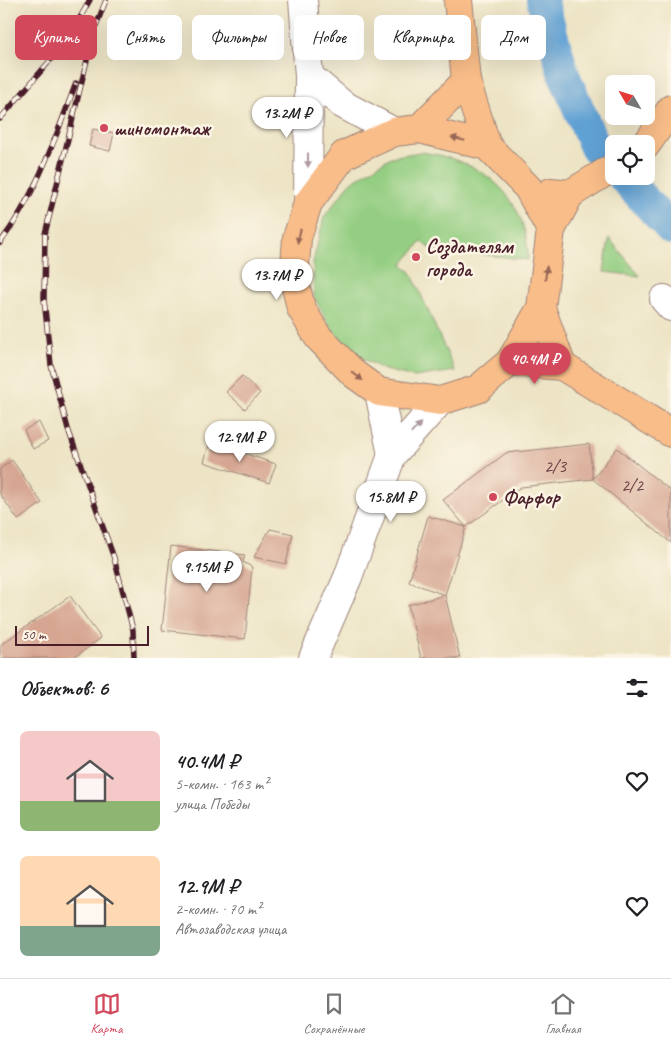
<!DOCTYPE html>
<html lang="ru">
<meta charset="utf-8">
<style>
:root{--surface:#fff;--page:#f6f6f6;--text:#202124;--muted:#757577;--line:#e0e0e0;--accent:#d1495b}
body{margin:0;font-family:Caveat,sans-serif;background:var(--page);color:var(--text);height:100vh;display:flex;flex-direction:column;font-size:19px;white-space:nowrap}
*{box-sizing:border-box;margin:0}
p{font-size:16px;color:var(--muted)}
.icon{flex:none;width:28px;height:28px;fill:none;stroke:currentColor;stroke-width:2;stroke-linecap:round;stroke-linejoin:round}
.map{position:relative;height:658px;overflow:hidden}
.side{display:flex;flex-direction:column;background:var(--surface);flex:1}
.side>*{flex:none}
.hud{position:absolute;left:15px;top:15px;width:641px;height:45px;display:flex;gap:10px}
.needle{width:32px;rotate:309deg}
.buttons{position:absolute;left:605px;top:75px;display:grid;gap:10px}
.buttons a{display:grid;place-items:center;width:50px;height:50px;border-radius:8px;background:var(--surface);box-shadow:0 5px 20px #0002;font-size:25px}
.scale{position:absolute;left:15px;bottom:12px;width:134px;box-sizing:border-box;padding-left:5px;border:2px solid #4a1f2b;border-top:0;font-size:14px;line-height:18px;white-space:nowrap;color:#4a1f2b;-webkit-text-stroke:4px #fcf5e5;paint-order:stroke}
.price{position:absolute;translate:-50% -42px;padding:0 11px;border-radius:18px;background:#fff;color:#222;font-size:16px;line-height:32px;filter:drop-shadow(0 1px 2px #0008)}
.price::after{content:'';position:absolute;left:50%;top:30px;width:15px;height:11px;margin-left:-8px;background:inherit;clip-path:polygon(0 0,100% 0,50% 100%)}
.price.on{background:var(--accent);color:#fff}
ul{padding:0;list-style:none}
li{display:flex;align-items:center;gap:15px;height:125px;padding:0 20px}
li span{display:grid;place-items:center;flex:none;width:140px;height:100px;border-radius:8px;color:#555}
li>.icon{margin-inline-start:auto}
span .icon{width:60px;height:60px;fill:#fffc;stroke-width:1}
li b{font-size:21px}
h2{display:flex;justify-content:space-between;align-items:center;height:60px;padding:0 20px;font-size:21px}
.tag{padding:0 18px;border-radius:8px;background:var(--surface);box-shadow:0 5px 20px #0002;font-size:18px;line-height:45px}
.tag.on{background:var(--accent);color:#fff}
.tabs{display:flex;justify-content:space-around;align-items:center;height:70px;border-top:1px solid var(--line);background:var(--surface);font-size:14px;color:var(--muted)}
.tabs a{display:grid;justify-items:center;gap:2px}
.tabs .on{color:var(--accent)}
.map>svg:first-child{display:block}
.green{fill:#94ce82;stroke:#6f7656}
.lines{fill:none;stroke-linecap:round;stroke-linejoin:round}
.river{stroke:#61a1d4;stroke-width:32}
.building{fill:#d6a591}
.minor-casing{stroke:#9c8278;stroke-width:30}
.major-casing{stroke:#9c8278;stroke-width:30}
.minor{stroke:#fff;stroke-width:28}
.major{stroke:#f8bd89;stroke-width:28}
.rail-casing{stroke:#4a1f2b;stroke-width:5.5}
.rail{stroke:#fcf5e5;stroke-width:4;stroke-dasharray:11;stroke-linecap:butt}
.oneway{fill:#986655}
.oneway2{fill:#ae9aa0}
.poi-dot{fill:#d1495b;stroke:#fcf5e5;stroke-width:2}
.labels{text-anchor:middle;stroke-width:5;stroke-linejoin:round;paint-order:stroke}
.number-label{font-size:18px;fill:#6d4044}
.poi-label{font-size:20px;font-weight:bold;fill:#4a1f2b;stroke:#fcf5e5;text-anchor:start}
</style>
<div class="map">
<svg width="671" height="658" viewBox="0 0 671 658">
<rect width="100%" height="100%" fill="#fcf5e5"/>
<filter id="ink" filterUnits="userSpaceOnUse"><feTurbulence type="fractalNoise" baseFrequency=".02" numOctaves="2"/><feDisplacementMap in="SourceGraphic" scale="10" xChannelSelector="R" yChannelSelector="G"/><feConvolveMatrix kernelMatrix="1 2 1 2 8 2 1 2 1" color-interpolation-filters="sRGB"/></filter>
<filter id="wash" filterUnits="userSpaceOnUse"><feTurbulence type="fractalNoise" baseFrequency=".0096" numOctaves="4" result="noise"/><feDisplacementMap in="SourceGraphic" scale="20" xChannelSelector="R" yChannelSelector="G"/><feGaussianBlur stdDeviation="1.12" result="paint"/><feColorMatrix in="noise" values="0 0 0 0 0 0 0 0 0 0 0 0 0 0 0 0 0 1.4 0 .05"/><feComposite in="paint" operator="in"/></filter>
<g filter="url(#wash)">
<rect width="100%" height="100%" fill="#ede4c5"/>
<!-- green -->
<g class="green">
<path d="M420,152C481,159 528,195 528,260L430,248L421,242L402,265L411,272L455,371L414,377L385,370L354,354L330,327L314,297L313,262L324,217L351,182L391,157Z"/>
<path d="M609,238L640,276L604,272Z"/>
</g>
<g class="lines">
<!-- river -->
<g class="river">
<path d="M542,0L564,75L595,147L614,168"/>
<path d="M622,176L671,229"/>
</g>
</g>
<g id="blocks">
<!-- building -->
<g class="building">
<path d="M93,129L114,133L110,151L89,146Z"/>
<path d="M242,376L260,393L245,409L226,392Z"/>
<path d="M39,422L48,441L33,449L24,430Z"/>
<path d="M210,442L276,464L269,483L204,462Z"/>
<path d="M589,444L593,479L521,487L466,527L443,500L506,453Z"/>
<path d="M617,448L671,491V543L593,479Z"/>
<path d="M12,460L42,503L18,520L0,494V469Z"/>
<path d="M428,516L466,527L445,595L409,582Z"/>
<path d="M270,529L293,534L286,564L254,557Z"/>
<path d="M171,546L245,555L243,562L252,567L245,639L162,630Z"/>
<path d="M445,595L460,658H421L408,605Z"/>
<path d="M70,596L101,638L74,658H0V646L3,643Z"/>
</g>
</g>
</g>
<g filter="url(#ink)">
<use href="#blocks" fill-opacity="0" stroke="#9c8278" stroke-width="1"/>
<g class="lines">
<!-- minor casing -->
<g class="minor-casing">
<g id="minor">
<path d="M303,0L309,76L308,203"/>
<path d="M309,76L342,104L394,132"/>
<path d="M664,299L671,307"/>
<path d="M379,392L392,455"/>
<path d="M313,658L348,577L392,455L440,401"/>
</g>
</g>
<!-- major casing -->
<g class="major-casing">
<g id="major">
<path d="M458,0L466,81L487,146"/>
<path d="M419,129L466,81"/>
<path d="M646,145L671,109"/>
<path d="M551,192L570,194L614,167"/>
<path d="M551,230L528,188L487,146L419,129L394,132L344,155L308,203L297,238L294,279L301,308L318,337L354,374L379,392L440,401L478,389L510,362L541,308L551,230L570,194"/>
<path d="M541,308L562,366"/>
<path d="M510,362L562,366L671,433"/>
</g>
</g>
<!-- minor -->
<use href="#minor" class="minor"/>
<!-- major -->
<use href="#major" class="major"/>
<!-- rail casing -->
<g class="rail-casing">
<g id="rail">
<path d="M106,0L94,31L45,234L44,299L51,365L68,429L114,558L133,630L134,658"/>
<path d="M0,119L66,42L90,0"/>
<path d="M0,243C36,195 55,139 76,83"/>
</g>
</g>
<!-- rail -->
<use href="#rail" class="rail"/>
</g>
<!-- one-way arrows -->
<defs><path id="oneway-solid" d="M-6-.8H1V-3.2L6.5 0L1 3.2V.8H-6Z" transform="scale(1.25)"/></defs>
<g class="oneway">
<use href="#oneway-solid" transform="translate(458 139) rotate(-166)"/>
<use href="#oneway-solid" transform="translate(299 236) rotate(103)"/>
<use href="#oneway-solid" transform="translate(546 273) rotate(-83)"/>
<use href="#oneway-solid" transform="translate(357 376) rotate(37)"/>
</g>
<g class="oneway2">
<use href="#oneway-solid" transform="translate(308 160) rotate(90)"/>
<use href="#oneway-solid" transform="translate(416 428) rotate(-48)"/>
</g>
</g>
<!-- markers -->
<g class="poi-dot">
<circle cx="104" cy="128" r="5"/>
<circle cx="416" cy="257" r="5"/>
<circle cx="493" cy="497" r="5"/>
</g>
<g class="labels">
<!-- number labels -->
<g class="number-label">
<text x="555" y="472">2/3</text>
<text x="632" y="491">2/2</text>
</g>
<!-- poi labels -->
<g class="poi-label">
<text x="114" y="135">шиномонтаж</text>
<text x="426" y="253">Создателям<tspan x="426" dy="23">города</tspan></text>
<text x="503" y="504">Фарфор</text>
</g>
</g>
</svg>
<div class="buttons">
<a><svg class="needle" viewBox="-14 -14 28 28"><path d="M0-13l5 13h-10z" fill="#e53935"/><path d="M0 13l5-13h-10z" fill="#757577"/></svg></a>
<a><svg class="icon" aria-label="locate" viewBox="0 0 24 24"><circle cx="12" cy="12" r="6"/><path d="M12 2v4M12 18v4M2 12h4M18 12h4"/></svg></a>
</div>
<div class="scale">50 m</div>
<b class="price" style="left:287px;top:139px">13.2M ₽</b>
<b class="price" style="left:277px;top:301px">13.7M ₽</b>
<b class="price on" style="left:535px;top:385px">40.4M ₽</b>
<b class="price" style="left:240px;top:463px">12.9M ₽</b>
<b class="price" style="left:391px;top:523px">15.8M ₽</b>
<b class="price" style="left:207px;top:593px">9.15M ₽</b>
<div class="hud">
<a class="tag on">Купить</a>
<a class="tag">Снять</a>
<a class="tag">Фильтры</a>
<a class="tag">Новое</a>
<a class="tag">Квартира</a>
<a class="tag">Дом</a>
</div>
</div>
<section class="side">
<h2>Объектов: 6<svg class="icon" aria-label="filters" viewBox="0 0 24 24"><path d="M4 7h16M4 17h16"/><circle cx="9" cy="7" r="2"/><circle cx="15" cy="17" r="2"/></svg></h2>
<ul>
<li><span style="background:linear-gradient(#f6c9c9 70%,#8fb573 0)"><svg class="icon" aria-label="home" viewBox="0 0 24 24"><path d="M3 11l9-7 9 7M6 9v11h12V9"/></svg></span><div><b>40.4M ₽</b><p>5-комн. · 163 m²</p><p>улица Победы</p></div><svg class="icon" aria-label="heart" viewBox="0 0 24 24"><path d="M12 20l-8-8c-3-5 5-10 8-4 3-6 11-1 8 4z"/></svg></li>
<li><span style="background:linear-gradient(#ffd9b3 70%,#7fa58c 0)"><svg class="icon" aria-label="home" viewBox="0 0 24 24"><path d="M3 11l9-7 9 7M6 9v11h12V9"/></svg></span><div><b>12.9M ₽</b><p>2-комн. · 70 m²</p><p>Автозаводская улица</p></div><svg class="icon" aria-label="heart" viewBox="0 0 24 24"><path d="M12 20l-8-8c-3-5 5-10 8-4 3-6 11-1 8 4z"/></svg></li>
</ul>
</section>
<nav class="tabs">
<a class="on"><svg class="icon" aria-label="map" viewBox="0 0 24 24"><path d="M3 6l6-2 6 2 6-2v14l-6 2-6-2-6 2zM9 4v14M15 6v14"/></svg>Карта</a>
<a><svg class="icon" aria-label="saved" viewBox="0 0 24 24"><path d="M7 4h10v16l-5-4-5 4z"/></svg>Сохранённые</a>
<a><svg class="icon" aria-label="home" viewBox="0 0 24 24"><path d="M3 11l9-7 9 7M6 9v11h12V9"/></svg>Главная</a>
</nav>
